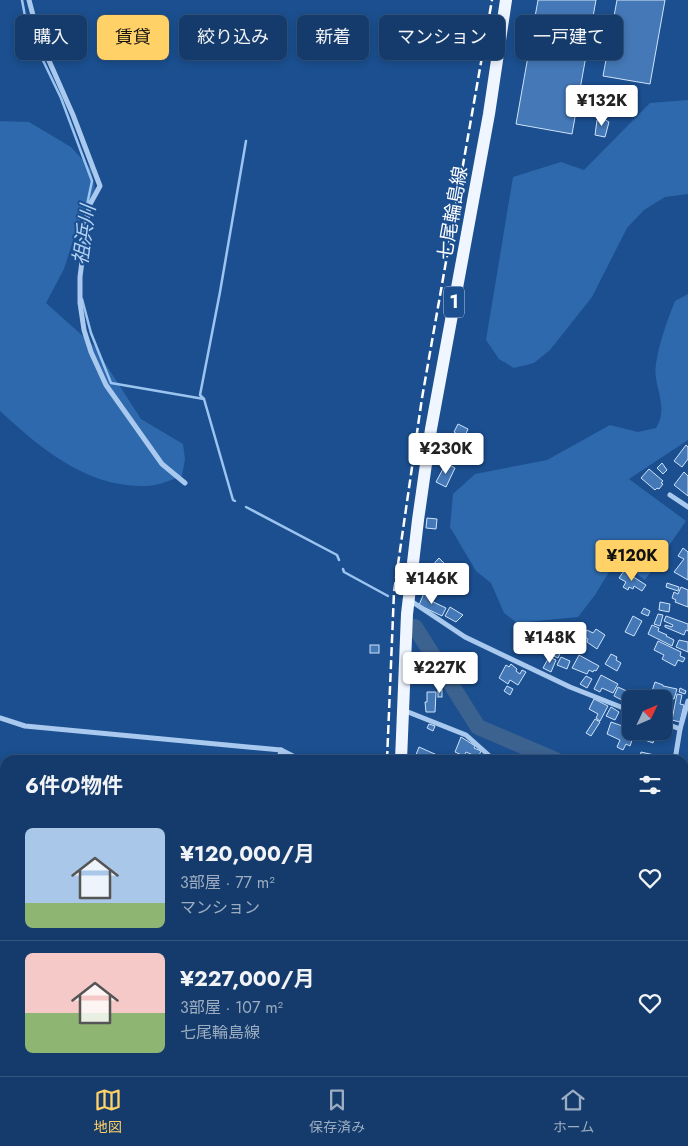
<!DOCTYPE html>
<html lang="ja">
<meta charset="utf-8">
<style>
:root{--surface:#143b6b;--page:#214673;--text:#f1f3f6;--muted:#9dadc1;--line:#33557e;--accent:#ffd166}
body{margin:0;font-family:Jost,"Noto Sans JP",sans-serif;background:var(--page);color:var(--text);height:100vh;display:flex;flex-direction:column;font-size:19px;white-space:nowrap}
*{box-sizing:border-box;margin:0}
p{font-size:16px;color:var(--muted)}
.icon{flex:none;width:28px;height:28px;fill:none;stroke:currentColor;stroke-width:2;stroke-linecap:round;stroke-linejoin:round}
.map{position:relative;flex:1;overflow:hidden}
.panel{position:absolute;left:0px;top:755px;width:689px;height:321px;display:flex;flex-direction:column;background:var(--surface);border-radius:15px 15px 0 0;box-shadow:0 2px 8px #0003,0 0 0 1px var(--line)}
.panel>*{flex:none}
.top-card{position:absolute;left:15px;top:15px;width:659px;height:45px;display:flex;gap:10px}
.needle{width:32px;rotate:46deg}
.tools{position:absolute;left:622px;top:690px;display:grid;gap:10px}
.tools a{display:grid;place-items:center;width:50px;height:50px;border-radius:8px;background:var(--surface);box-shadow:0 2px 8px #0003,0 0 0 1px var(--line);font-size:25px}
.price{position:absolute;translate:-50% -42px;padding:0 11px;border-radius:5px;background:#fff;color:#222;font-size:16px;line-height:32px;filter:drop-shadow(0 1px 2px #0008)}
.price::after{content:'';position:absolute;left:50%;top:30px;width:15px;height:11px;margin-left:-8px;background:inherit;clip-path:polygon(0 0,100% 0,50% 100%)}
.price.selected{background:var(--accent);color:#111}
ul{padding:0;list-style:none}
li{display:flex;align-items:center;gap:15px;height:125px;padding:0 25px}
li+li{border-top:1px solid var(--line)}
li span{display:grid;place-items:center;flex:none;width:140px;height:100px;border-radius:8px;color:#555}
li>.icon{margin-inline-start:auto}
span .icon{width:60px;height:60px;fill:#fffc;stroke-width:1}
li b{font-size:21px}
h2{display:flex;justify-content:space-between;align-items:center;height:60px;padding:0 25px;font-size:21px}
.tag{padding:0 18px;border-radius:8px;background:var(--surface);box-shadow:0 2px 8px #0003,0 0 0 1px var(--line);font-size:18px;line-height:45px}
.tag.selected{background:var(--accent);color:#111}
.tab-bar{display:flex;justify-content:space-around;align-items:center;height:70px;border-top:1px solid var(--line);background:var(--surface);font-size:14px;color:var(--muted)}
.tab-bar a{display:grid;justify-items:center;gap:2px}
.tab-bar .selected{color:var(--accent)}
.map>svg:first-child{display:block}
.green{fill:#2e69ad}
.lines{fill:none;stroke-linecap:round;stroke-linejoin:round}
.stream{stroke:#9cc4f0;stroke-width:2.5}
.river{stroke:#3c6290;stroke-width:16}
.building{fill:#4478b7;stroke:#cfe3fa}
.minor{stroke:#a9c9ee;stroke-width:5}
.primary{stroke:#f0f6ff;stroke-width:12}
.rail{stroke:#fff;stroke-width:2.5;stroke-dasharray:9 4;stroke-linecap:butt}
.labels{text-anchor:middle;stroke-width:4;stroke-linejoin:round;paint-order:stroke}
.shield{fill:#1b4f8f;stroke:#bbcadd;stroke-width:1}
.shield-label{font-size:18px;font-weight:bold;fill:#fff}
.street-label{font-size:19px;fill:#fff;stroke:#1b4f8f}
.water-label{font-size:20px;font-style:italic;fill:#b5d3f5;stroke:#1b4f8f}
</style>
<div class="map">
<svg width="688" height="1076" viewBox="0 0 688 1076">
<rect width="100%" height="100%" fill="#1b4f8f"/>
<!-- green -->
<g class="green">
<path d="M688,100V194L665,197L644,210L627,228L592,297L550,350L534,363L514,368L499,359L486,340L513,177L561,162L584,170L650,103Z"/>
<path d="M0,121L29,122L71,147L91,169L95,189L79,222L64,269L46,303L94,346L141,419L183,444L185,459L182,476C170,480 158,486 146,486C87,488 40,448 0,411Z"/>
<path d="M688,294V440L629,479L686,521L645,580L617,559L595,595L578,617L517,623L504,613L491,583L476,571L450,527L453,494L475,474L547,460L610,425L638,432L656,428C670,406 652,386 656,364C659,343 667,321 675,301Z"/>
<path d="M0,921L5,924V1071H355V1076H12L11,1074L0,1071Z"/>
</g>
<g class="lines">
<!-- stream -->
<g class="stream">
<path d="M22,0L27,27L61,98L92,181L87,205"/>
<path d="M81,252L86,212"/>
<path d="M82,299L91,333L111,383L204,399"/>
<path d="M235,501L233,500L204,399L200,395L220,292L246,141"/>
<path d="M246,507L337,555L339,560"/>
<path d="M343,569L344,572L388,596"/>
</g>
<!-- river -->
<g class="river">
<path d="M415,627L478,727L556,760"/>
<path d="M684,801L688,803"/>
</g>
</g>
<!-- building -->
<g class="building">
<path d="M538,0H596L572,134L516,124Z"/>
<path d="M617,0H665L650,84L603,76Z"/>
<path d="M602,91L609,92L608,108L599,109Z"/>
<path d="M616,93L628,95L627,101H623L622,109L613,108Z"/>
<path d="M600,117L609,122L605,137L595,135L597,120H599Z"/>
<path d="M458,424L468,429L464,438L454,432Z"/>
<path d="M686,445L688,447V459L682,467L674,461Z"/>
<path d="M446,463L455,468L446,487L436,482Z"/>
<path d="M662,463L667,470L663,474L657,468Z"/>
<path d="M649,469L663,481L661,483L663,484L659,489L657,488L655,490L641,478Z"/>
<path d="M684,472L688,476V496L674,485Z"/>
<path d="M427,518L437,519L436,529L426,528Z"/>
<path d="M683,548L688,552V580L674,572L684,559L678,556Z"/>
<path d="M439,558L446,565L436,575L429,569Z"/>
<path d="M624,571L646,585L642,591L634,586L633,589L629,587L628,590L623,587L626,582L619,578Z"/>
<path d="M667,583L679,587L678,591L666,587Z"/>
<path d="M681,587L688,590V607L675,602L676,600L672,598L674,592L678,594Z"/>
<path d="M424,593L431,596L429,600L446,608L442,616L419,605Z"/>
<path d="M660,602L670,604L669,612L659,610Z"/>
<path d="M450,607L463,615L456,622L445,616Z"/>
<path d="M644,608L650,611L648,616L641,613Z"/>
<path d="M658,614L663,615L660,626L654,624Z"/>
<path d="M633,616L642,621L634,636L625,632Z"/>
<path d="M666,616L688,624V631L686,630L684,635L665,627V625L672,627L673,625L664,621Z"/>
<path d="M652,625L659,628L658,631L667,635L666,636L674,640L672,646L648,634Z"/>
<path d="M596,629L605,635L597,649L587,642L588,639L583,636L587,630L593,633Z"/>
<path d="M548,640L564,645L558,658L543,651Z"/>
<path d="M679,640L688,642V652L676,647Z"/>
<path d="M658,641L681,652L680,656L685,658L683,662L678,660L675,666L662,659L664,655L654,650Z"/>
<rect x="370" y="645" width="9" height="8"/>
<path d="M611,654L617,657L616,660L621,663L617,671L605,664Z"/>
<path d="M579,655L599,666L596,671L594,670L593,672L589,670L587,674L572,668Z"/>
<path d="M549,657L556,660L551,672L543,668Z"/>
<path d="M561,657L570,661L567,669L557,665Z"/>
<path d="M511,664L517,669L516,671L520,674L522,670L526,672L518,685L510,680L508,684L499,678L506,665L509,667Z"/>
<path d="M601,675L618,684L613,693L602,688L600,692L594,689Z"/>
<path d="M586,676L592,679L587,688L580,684Z"/>
<path d="M655,682L663,685V686L677,689L674,699L659,694L658,699H651L650,697Z"/>
<path d="M507,686L513,689L510,695L504,691Z"/>
<path d="M618,687L631,693L626,702L614,696Z"/>
<path d="M680,688L686,691L685,694L679,692Z"/>
<rect x="438" y="690" width="4" height="7"/>
<path d="M427,692H436L435,712H426L425,702H427Z"/>
<path d="M677,694L682,695L680,704L684,705L680,722L672,720Z"/>
<path d="M594,699L608,706L600,721L596,718L598,714L589,709Z"/>
<path d="M611,707L619,712L615,720L606,716Z"/>
<path d="M595,719L600,722L591,736L586,733Z"/>
<path d="M611,722L631,729L628,739L632,740L630,746L626,744L623,750L617,747L620,740L607,734Z"/>
<path d="M429,724L435,726L433,731L427,728Z"/>
<path d="M645,731H656L653,743L645,740Z"/>
<path d="M461,737L475,746L474,748L481,751L477,760H471L473,755L466,752L464,756L455,752Z"/>
<path d="M419,747L437,755L435,760H426L423,757L422,760H414Z"/>
<path d="M641,752L659,756L660,760H639Z"/>
<path d="M684,777L688,778V793L684,792Z"/>
<path d="M684,802L688,804V817L684,816Z"/>
<path d="M684,824H688L687,838H684Z"/>
<path d="M684,845L688,846L687,856H684Z"/>
<path d="M684,858H688V865H684V868L687,869L686,880H684Z"/>
<path d="M684,882L688,883L687,892L684,891Z"/>
<path d="M687,896L688,897V913H685Z"/>
<path d="M684,936H686L685,944L688,945L686,959H684Z"/>
<path d="M684,1002L687,1004L686,1021H684Z"/>
</g>
<g class="lines">
<!-- minor -->
<g class="minor">
<path d="M29,0L39,38L73,115L100,186L89,206L80,277V303L84,330L91,352L106,385L162,464L185,483"/>
<path d="M670,495L688,507"/>
<path d="M411,601L465,637L570,687L631,711"/>
<path d="M403,710L466,735L494,760"/>
<path d="M0,718L25,726L281,750L301,760"/>
<path d="M664,723L680,729"/>
<path d="M279,760L281,750"/>
<path d="M675,760L680,729L688,701"/>
<path d="M684,772L688,773"/>
<path d="M684,821H688"/>
<path d="M684,894L688,895"/>
<path d="M684,978L688,979"/>
<path d="M449,1071L451,1076"/>
<path d="M641,1071L642,1076"/>
</g>
<!-- primary -->
<g class="primary">
<path d="M401,760L407,614L418,520L431,429L489,114L506,0"/>
<path d="M393,1076V1071"/>
</g>
<!-- rail -->
<g class="rail">
<path d="M387,760L394,592L422,398L492,0"/>
<path d="M381,1076V1071"/>
</g>
</g>
<g class="labels">
<!-- shield labels -->
<rect class="shield" x="444" y="286.5" width="20" height="31" rx="4"/>
<g class="shield-label">
<text x="454" y="308">1</text>
</g>
<!-- street labels -->
<g class="street-label">
<text transform="translate(452 213) rotate(-80)" y="7">七尾輪島線</text>
</g>
<!-- water labels -->
<g class="water-label">
<text transform="translate(84 235) rotate(-82)" y="7">祖浜川</text>
</g>
</g>
</svg>
<div class="tools">
<a><svg class="needle" viewBox="-14 -14 28 28"><path d="M0-13l5 13h-10z" fill="#e53935"/><path d="M0 13l5-13h-10z" fill="#9dadc1"/></svg></a>
</div>
<b class="price" style="left:602px;top:127px">¥132K</b>
<b class="price" style="left:446px;top:475px">¥230K</b>
<b class="price selected" style="left:632px;top:582px">¥120K</b>
<b class="price" style="left:432px;top:605px">¥146K</b>
<b class="price" style="left:550px;top:664px">¥148K</b>
<b class="price" style="left:440px;top:694px">¥227K</b>
<div class="top-card">
<a class="tag">購入</a>
<a class="tag selected">賃貸</a>
<a class="tag">絞り込み</a>
<a class="tag">新着</a>
<a class="tag">マンション</a>
<a class="tag">一戸建て</a>
</div>
<section class="panel">
<h2>6件の物件<svg class="icon" aria-label="filters" viewBox="0 0 24 24"><path d="M4 7h16M4 17h16"/><circle cx="9" cy="7" r="2"/><circle cx="15" cy="17" r="2"/></svg></h2>
<ul>
<li><span style="background:linear-gradient(#a9c7e8 75%,#8fb573 0)"><svg class="icon" aria-label="home" viewBox="0 0 24 24"><path d="M3 11l9-7 9 7M6 9v11h12V9"/></svg></span><div><b>¥120,000/月</b><p>3部屋 · 77 m²</p><p>マンション</p></div><svg class="icon" aria-label="heart" viewBox="0 0 24 24"><path d="M12 20l-8-8c-3-5 5-10 8-4 3-6 11-1 8 4z"/></svg></li>
<li><span style="background:linear-gradient(#f6c9c9 60%,#8fb573 0)"><svg class="icon" aria-label="home" viewBox="0 0 24 24"><path d="M3 11l9-7 9 7M6 9v11h12V9"/></svg></span><div><b>¥227,000/月</b><p>3部屋 · 107 m²</p><p>七尾輪島線</p></div><svg class="icon" aria-label="heart" viewBox="0 0 24 24"><path d="M12 20l-8-8c-3-5 5-10 8-4 3-6 11-1 8 4z"/></svg></li>
</ul>
</section>
</div>
<nav class="tab-bar">
<a class="selected"><svg class="icon" aria-label="map" viewBox="0 0 24 24"><path d="M3 6l6-2 6 2 6-2v14l-6 2-6-2-6 2zM9 4v14M15 6v14"/></svg>地図</a>
<a><svg class="icon" aria-label="saved" viewBox="0 0 24 24"><path d="M7 4h10v16l-5-4-5 4z"/></svg>保存済み</a>
<a><svg class="icon" aria-label="home" viewBox="0 0 24 24"><path d="M3 11l9-7 9 7M6 9v11h12V9"/></svg>ホーム</a>
</nav>
